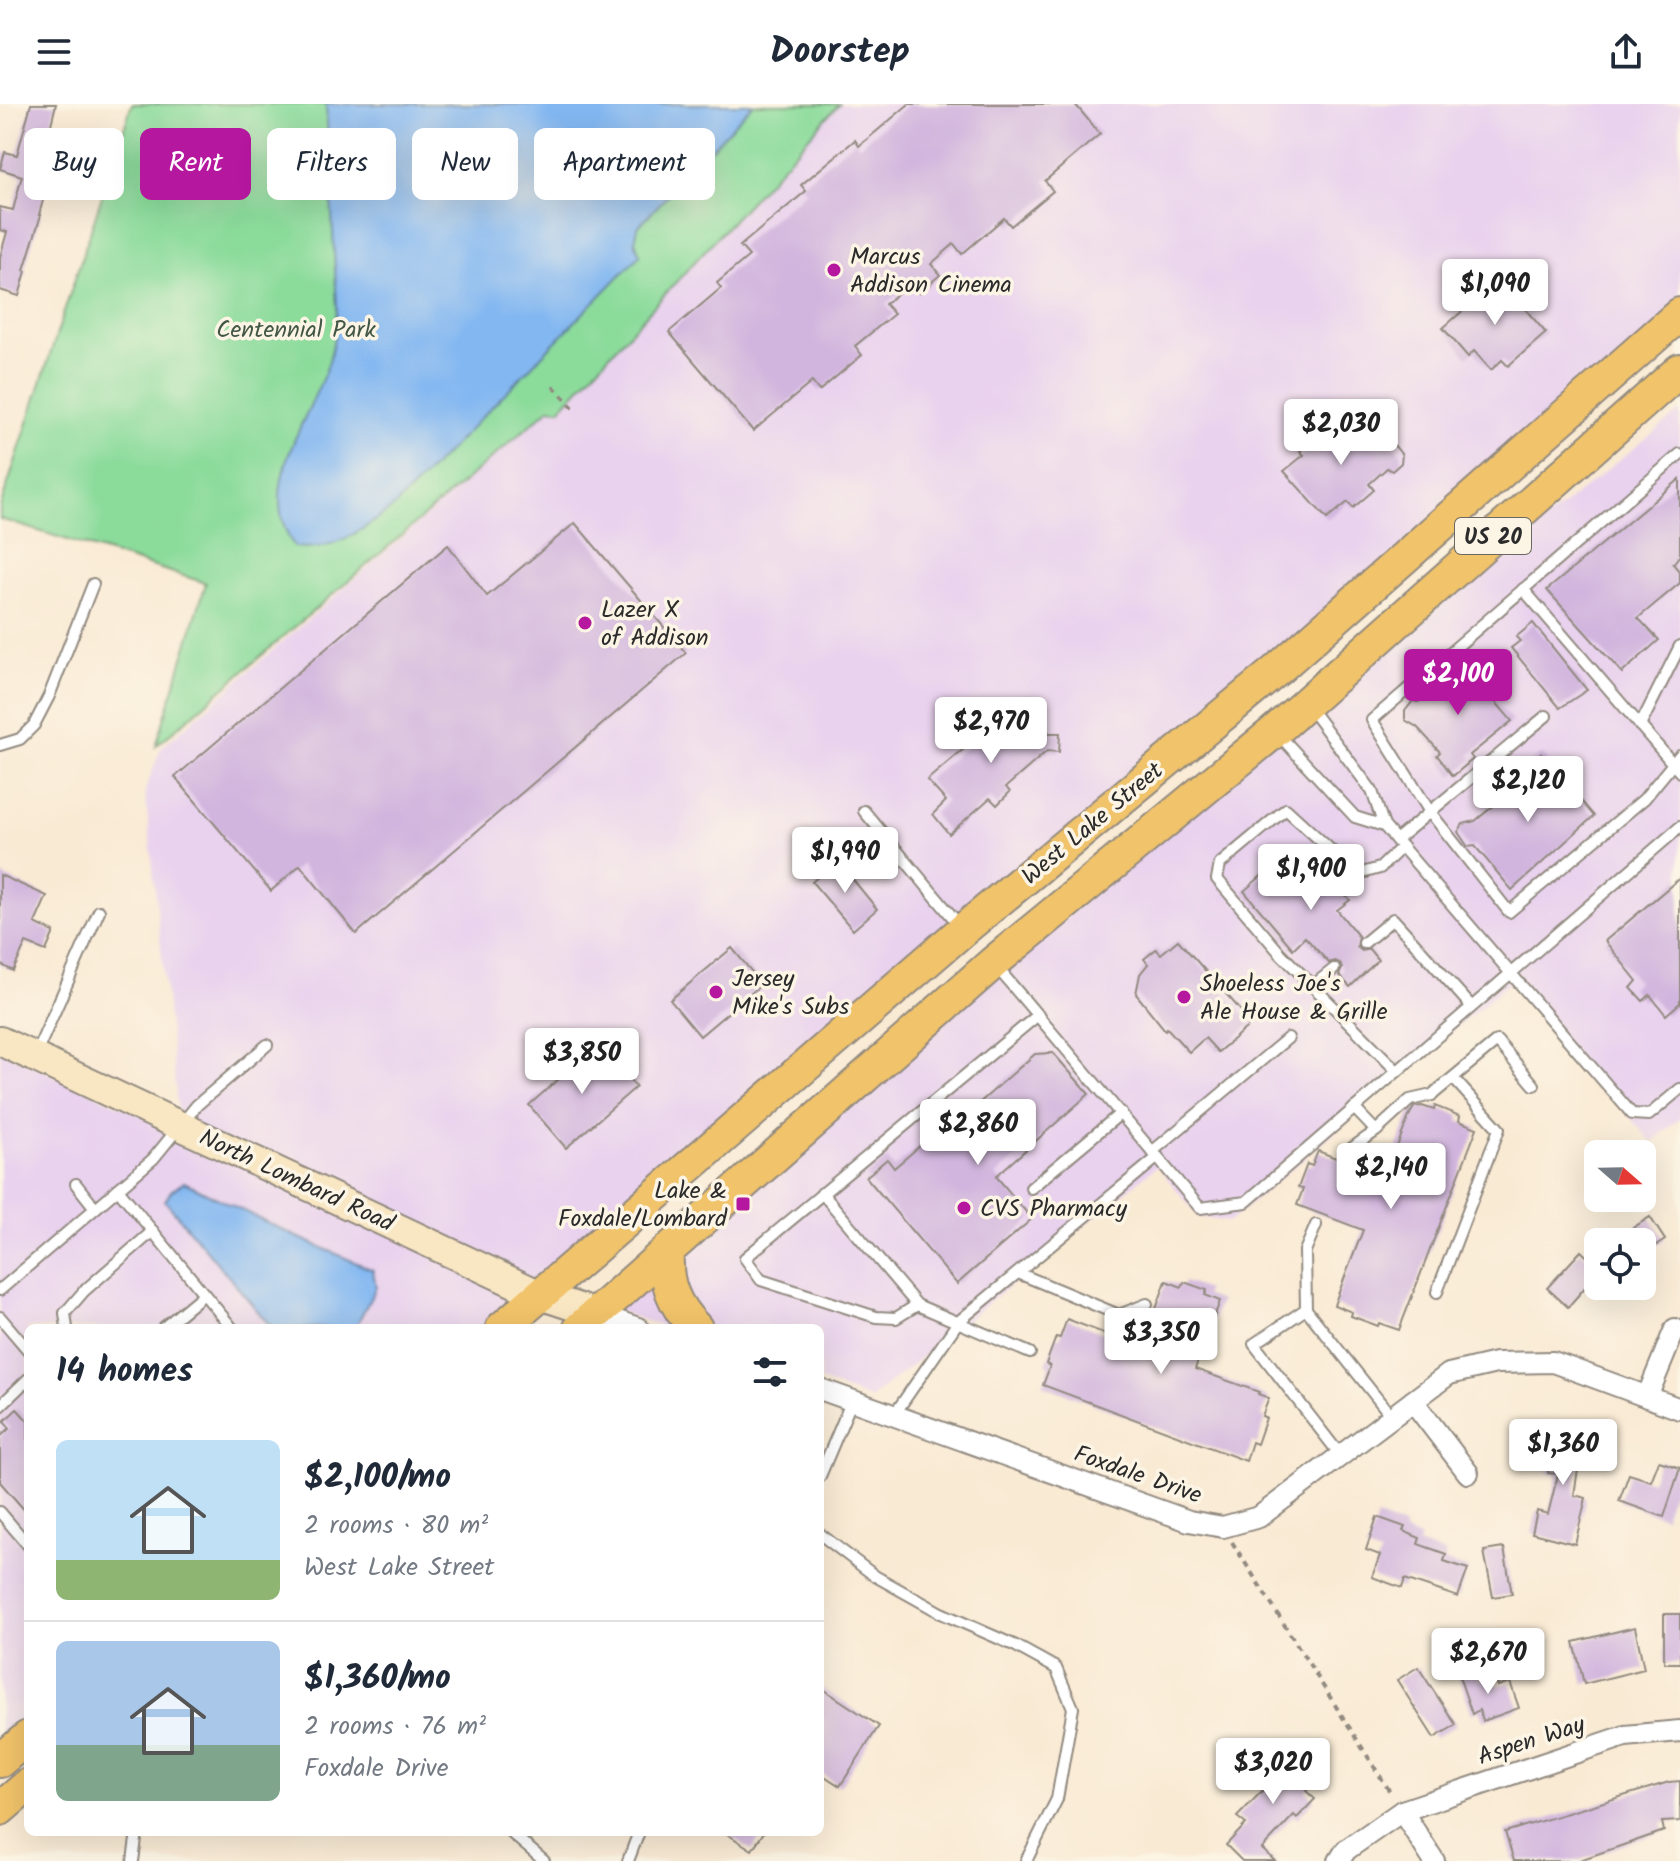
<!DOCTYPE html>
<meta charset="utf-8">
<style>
:root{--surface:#fff;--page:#f2f2f3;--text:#1f2937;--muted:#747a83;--line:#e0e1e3;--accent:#b5179e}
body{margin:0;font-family:Kalam,sans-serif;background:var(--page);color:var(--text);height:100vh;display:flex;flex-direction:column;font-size:30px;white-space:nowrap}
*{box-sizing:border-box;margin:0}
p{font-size:26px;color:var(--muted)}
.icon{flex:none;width:44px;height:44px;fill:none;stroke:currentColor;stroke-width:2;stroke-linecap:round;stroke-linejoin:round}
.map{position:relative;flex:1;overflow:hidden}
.sheet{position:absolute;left:24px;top:1220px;width:800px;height:512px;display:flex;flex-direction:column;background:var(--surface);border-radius:12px;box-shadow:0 8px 32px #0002}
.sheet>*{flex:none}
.top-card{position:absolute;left:24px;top:24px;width:800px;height:72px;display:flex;gap:16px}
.needle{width:52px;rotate:110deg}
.fabs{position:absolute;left:1584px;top:1036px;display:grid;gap:16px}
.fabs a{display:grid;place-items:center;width:72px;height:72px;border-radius:12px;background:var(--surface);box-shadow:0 8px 32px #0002;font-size:40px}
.price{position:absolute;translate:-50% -68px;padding:0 18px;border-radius:8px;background:#fff;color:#222;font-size:26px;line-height:52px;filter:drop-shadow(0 2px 4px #0008)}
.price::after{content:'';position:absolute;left:50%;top:48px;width:24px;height:18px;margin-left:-12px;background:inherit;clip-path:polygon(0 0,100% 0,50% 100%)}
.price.selected{background:var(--accent);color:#fff}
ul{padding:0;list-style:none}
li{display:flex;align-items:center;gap:24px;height:200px;padding:0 32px}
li+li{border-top:2px solid var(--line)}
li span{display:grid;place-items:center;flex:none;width:224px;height:160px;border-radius:12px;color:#555}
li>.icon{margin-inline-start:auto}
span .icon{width:96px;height:96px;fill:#fffc;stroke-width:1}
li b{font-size:34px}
h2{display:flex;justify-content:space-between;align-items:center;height:96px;padding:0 32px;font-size:34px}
.chip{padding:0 28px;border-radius:12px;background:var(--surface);box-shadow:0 8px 32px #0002;font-size:28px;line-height:72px}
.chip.selected{background:var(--accent);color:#fff}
header{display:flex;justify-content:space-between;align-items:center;height:104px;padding:0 32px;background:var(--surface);font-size:36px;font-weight:600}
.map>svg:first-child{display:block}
.built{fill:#e9d2ee}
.green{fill:#8bdb9b;stroke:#5b8363;stroke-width:2}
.water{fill:#83b7f1;stroke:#57718e;stroke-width:2}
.building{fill:#d1b5de}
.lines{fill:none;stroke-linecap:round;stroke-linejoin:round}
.lane-casing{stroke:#928a80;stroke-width:14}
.street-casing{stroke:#928a80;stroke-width:24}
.secondary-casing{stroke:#928a80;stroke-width:32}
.primary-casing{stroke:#928a80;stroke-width:36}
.path{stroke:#928a80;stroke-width:4;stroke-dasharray:6 6;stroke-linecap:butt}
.lane{stroke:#fff;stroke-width:10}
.street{stroke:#fff;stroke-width:20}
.secondary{stroke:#f9e7c3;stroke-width:28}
.primary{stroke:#f1c36a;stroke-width:32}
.poi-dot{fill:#b5179e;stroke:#fcf5e5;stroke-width:3}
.labels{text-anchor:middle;stroke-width:7;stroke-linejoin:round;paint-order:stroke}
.shield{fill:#fcf5e5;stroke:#6a6863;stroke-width:2}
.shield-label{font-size:22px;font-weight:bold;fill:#2b2b2b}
.poi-label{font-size:24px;fill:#2b2b2b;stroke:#fcf5e5;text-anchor:start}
.park-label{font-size:24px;fill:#435747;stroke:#fcf5e5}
.street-label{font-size:24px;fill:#2b2b2b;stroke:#fcf5e5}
</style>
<header><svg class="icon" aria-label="menu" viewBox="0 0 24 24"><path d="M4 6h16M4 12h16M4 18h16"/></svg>Doorstep<svg class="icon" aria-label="share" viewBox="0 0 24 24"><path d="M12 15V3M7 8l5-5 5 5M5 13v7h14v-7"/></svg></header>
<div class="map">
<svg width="1680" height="1757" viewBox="0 0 1680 1757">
<rect width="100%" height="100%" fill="#fcf5e5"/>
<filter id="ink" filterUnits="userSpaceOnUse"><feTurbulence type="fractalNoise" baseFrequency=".0125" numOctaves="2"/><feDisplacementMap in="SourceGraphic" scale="16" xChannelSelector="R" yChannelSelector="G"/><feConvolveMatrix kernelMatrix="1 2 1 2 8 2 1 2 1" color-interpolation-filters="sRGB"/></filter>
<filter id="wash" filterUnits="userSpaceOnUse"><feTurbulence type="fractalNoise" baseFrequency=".006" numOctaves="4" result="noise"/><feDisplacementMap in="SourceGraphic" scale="32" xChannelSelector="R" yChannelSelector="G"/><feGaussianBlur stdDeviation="1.8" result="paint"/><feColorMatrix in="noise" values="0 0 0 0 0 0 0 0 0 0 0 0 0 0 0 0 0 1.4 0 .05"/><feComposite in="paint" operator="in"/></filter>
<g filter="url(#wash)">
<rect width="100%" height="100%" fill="#f9ead4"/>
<!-- built -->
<g class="built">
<path d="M839,0H1680V203L495,1224H28V1620L0,1644V947L180,1029L145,687L161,644L550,304L560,305Z"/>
<path d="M1680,307V1014L1652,1038L1509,879L1229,1118L1199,1113L1157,1062L870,1295L820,1277V1224H666L609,1204L1283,628Z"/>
</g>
<!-- green -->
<path class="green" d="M132,0H839L560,305L550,304L156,642L206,479L0,415V404Z"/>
<!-- water -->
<g class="water">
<path d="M326,0H753L638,123L635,137L640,151L394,403C364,425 334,448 295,443C254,386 307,319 327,263C334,243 336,224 337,203Z"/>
<path d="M184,1078L295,1132L373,1166L376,1183L355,1224H272L165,1097L171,1087Z"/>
</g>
<g id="blocks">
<!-- building -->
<g class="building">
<path d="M31,0H56L49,29L48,39L54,41L41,88L45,89L39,111H41L24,166L26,167L19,192L0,186V153L7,128L0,126V103L13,106L22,72L0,65L5,48L17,51Z"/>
<path d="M909,0H1075L1100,30L1045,77L1053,87L1011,122L1004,114L962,150L954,140L931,160L940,171L919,189L910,179L885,200L894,210L855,242L862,251L819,287L812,278L753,327L669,228L721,184L717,179L749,152L740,142L806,87L801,81L855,36L859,42Z"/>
<path d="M1499,175L1546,229L1508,262L1502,256L1491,266L1474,247L1468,253L1443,224Z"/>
<path d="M1350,311L1376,342L1394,341L1402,351L1401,359L1392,367L1387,364L1369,380L1374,386L1353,404L1348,398L1327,415L1284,367L1304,351L1300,347L1326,324L1330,329Z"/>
<path d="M1680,375V451L1673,460L1680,468V479L1638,514L1659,536L1622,569L1547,486Z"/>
<path d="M575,419L686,549L356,830L300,761L271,787L175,673L448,441L487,492Z"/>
<path d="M1533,519L1587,586L1560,604L1511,544L1520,537L1516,533Z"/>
<path d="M1459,555L1512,617L1470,651L1473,655L1453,672L1437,651L1440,648L1417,623L1405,616V607L1413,597L1418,598L1447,574L1442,570Z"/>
<path d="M1022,596L1049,629H1060L1059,648L1047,647L1006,683L1010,688L997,701L990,694L949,730L933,710L946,697L927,676Z"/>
<path d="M1541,650L1594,712L1512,786L1475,742L1468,743L1458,728L1463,720L1475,717L1531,671L1523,665Z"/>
<path d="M1298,745L1310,750L1319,762L1321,760L1350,796L1337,806L1359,833L1357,843L1362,847L1369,845L1378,856L1350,883L1339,871L1342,865L1340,859L1334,857L1329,859L1305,833L1293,845L1244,787L1291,746Z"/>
<path d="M837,756L877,805L853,826L812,778Z"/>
<path d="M0,771L47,792L35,819L54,828L46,847L26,839L13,867L0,860Z"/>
<path d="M1680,774V899L1666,911L1650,891L1643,897L1631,884L1637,877L1605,837Z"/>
<path d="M1178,836L1252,919L1218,948L1205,934L1189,948L1167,924L1165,926L1136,890L1140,870L1148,860L1144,855L1156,845L1161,850Z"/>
<path d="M732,844L762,880L700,932L670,896Z"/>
<path d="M599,940L636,983L566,1044L529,1001Z"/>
<path d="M1053,949L1089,990L996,1072L1032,1115L957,1180L866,1073L887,1055L894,1064L949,1017L953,1022L1035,950Z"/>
<path d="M1422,1002L1434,1006L1435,1002L1460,1012L1459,1017L1477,1024L1399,1226L1379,1219L1378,1222L1351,1212L1352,1208L1334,1201L1363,1126L1297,1101L1303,1085L1298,1084L1307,1060L1312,1062L1318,1047L1385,1073L1410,1010L1414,1003Z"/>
<path d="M1650,1113L1665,1136L1642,1151V1138H1611Z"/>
<path d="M1581,1147L1598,1163V1191L1587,1181L1568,1203L1547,1184Z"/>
<path d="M1166,1177L1182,1183L1184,1178L1207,1186L1205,1191L1220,1197L1195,1265L1259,1288L1258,1290L1269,1294L1262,1312L1266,1314L1257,1340L1252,1338L1246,1357L1043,1281L1050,1262L1046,1260L1056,1233L1060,1234L1067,1215L1142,1244Z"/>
<path d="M17,1305L28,1317V1410L0,1378V1333L10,1324L4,1317Z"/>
<path d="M1549,1322L1584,1327L1574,1391L1586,1394L1575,1440L1532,1429L1537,1407L1548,1410L1558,1370L1548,1369L1552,1342H1546Z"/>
<path d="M1659,1357L1680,1364L1664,1413L1619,1397L1629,1370L1651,1377Z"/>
<path d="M1377,1413L1405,1423L1403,1427L1420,1434L1418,1440L1446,1450L1444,1457L1468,1465L1458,1493L1405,1475L1402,1484L1372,1473L1380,1451L1366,1446Z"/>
<path d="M1504,1444L1512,1490L1493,1493L1484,1447Z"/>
<rect x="1664" y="1510" width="16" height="49"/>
<path d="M1635,1523L1644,1565L1584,1580L1574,1538Z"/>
<path d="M1418,1563L1456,1621L1434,1634L1397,1576Z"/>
<path d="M1476,1566L1479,1575L1494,1570L1498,1582L1510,1578L1519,1604L1483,1617L1479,1606L1472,1610L1459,1572Z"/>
<path d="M820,1583L879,1622L840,1682L820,1669Z"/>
<path d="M1285,1644L1318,1674L1306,1687L1315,1695L1297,1714L1294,1711L1262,1745L1275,1757H1242L1226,1741L1246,1720L1237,1713L1265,1684L1256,1675Z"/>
<path d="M1680,1677V1717L1662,1718L1664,1727L1577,1757H1514L1505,1728L1669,1678Z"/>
<path d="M724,1728H764L752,1746Z"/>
</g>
</g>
</g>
<g filter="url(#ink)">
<use href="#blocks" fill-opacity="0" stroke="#928a80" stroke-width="2"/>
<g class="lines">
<!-- lane casing -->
<g class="lane-casing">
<g id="lane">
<path d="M1680,350L1372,616L1430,708L1509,808L1644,695L1680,651"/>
<path d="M1523,485L1680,668"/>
<path d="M1309,603L1372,687L1384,722L1632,1010L1649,1011L1680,985"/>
<path d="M1640,622L1680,542"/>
<path d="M1279,631L1355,713L1384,722"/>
<path d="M0,641L20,635L34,621L49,592L93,480"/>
<path d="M864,707L960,822"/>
<path d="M1396,736L1546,612"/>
<path d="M1364,839L1393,815L1471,902"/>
<path d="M995,861L1200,1104L1246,1098L1680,723"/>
<path d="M1314,881L1334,865"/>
<path d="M35,952L99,807"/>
<path d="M1397,967L1280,849L1217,775L1220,760L1286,705L1347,761L1362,769L1380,764L1402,743"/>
<path d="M1354,1004L1376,1027"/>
<path d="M1352,1044L1376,1027L1410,996L1432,991L1497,937L1534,981"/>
<path d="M1153,1047L1288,934"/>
<path d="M76,1080L95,1104"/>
<path d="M1031,1084L1121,1009"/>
<path d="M118,1085L232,1224"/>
<path d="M822,1089L917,1201"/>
<path d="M1316,1121L1305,1147L1306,1205L1392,1313"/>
<path d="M1018,1169L1119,1211L1147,1200"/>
<path d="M0,1186L153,1055L197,1001L267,941"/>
<path d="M1437,1188L1499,1025L1453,974"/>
<path d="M1306,1205L1254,1240L1341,1352"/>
<path d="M0,1213L28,1246"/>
<path d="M67,1224L65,1209L84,1187L153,1127"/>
<path d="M163,1224L204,1190"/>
<path d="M1030,1249L917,1201L896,1214L876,1213L761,1176L745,1154L1038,911"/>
<path d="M0,1302L28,1275"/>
<path d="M894,1311L958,1218L1158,1053"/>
<path d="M820,1372L852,1296"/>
<path d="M0,1408L28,1441"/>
<path d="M820,1430L875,1472L941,1509L1016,1542L1056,1564L1073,1604L1057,1695L1026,1757"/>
<path d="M510,1728L544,1757"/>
<path d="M133,1757L137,1728"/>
<path d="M628,1757L639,1728"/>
</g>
</g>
<!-- street casing -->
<g class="street-casing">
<g id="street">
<path d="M597,1210L638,1224"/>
<path d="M820,1285L1189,1417L1223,1423L1259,1413L1449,1270L1496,1259L1553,1258L1680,1305"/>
<path d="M1647,1293L1675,1225"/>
<path d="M1413,1297L1468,1369"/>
<path d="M1402,1707L1434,1757"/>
<path d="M1339,1757L1346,1746L1402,1707L1625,1632L1680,1627"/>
</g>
</g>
<!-- secondary casing -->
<g class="secondary-casing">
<path id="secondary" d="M0,937L540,1191L597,1210"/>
</g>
<!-- primary casing -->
<g class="primary-casing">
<g id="primary">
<path d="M667,1147C665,1179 673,1201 696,1224"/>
<path d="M502,1224L963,826L1278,565L1680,210"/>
<path d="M580,1224L993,859L1275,627L1680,266"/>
<path d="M0,1657L28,1633"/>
<path d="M0,1705L28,1681"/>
</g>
</g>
<!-- path -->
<g class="path">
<path d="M553,282L577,308"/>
<path d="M1232,1438L1392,1691"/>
</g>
<!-- lane -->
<use href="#lane" class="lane"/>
<!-- street -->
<use href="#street" class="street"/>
<!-- secondary -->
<use href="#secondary" class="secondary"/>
<!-- primary -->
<use href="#primary" class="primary"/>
</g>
</g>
<!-- markers -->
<g class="poi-dot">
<circle cx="834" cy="166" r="8"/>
<circle cx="585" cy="519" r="8"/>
<circle cx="716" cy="888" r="8"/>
<circle cx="1184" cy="893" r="8"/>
<rect x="735" y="1092" width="16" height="16" rx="4"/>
<circle cx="964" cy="1104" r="8"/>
</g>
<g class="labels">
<!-- shield labels -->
<rect class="shield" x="1455" y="414" width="76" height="36" rx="6"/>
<g class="shield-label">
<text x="1493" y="440">US 20</text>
</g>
<!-- poi labels -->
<g class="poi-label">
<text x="850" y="160">Marcus<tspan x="850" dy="28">Addison Cinema</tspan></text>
<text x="601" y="513">Lazer X<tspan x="601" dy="28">of Addison</tspan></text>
<text x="732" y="882">Jersey<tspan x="732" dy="28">Mike's Subs</tspan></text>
<text x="1200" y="887">Shoeless Joe's<tspan x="1200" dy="28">Ale House &amp; Grille</tspan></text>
<text x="727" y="1094" text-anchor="end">Lake &amp;<tspan x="727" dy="28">Foxdale/Lombard</tspan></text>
<text x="980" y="1112">CVS Pharmacy</text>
</g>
<!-- park labels -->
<g class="park-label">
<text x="296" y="233">Centennial Park</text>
</g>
<!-- street labels -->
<g class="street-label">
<text transform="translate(1092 719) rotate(-40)" y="8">West Lake Street</text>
<text transform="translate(297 1076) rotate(25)" y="8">North Lombard Road</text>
<text transform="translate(1138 1370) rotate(19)" y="8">Foxdale Drive</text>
<text transform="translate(1531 1636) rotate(-18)" y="8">Aspen Way</text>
</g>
</g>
</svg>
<div class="fabs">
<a><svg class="needle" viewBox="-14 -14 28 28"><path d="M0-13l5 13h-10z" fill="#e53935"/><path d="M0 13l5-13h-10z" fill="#747a83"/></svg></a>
<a><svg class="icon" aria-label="locate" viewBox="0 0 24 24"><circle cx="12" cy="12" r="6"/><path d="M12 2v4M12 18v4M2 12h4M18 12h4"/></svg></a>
</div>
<b class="price" style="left:1495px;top:223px">$1,090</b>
<b class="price" style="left:1341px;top:363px">$2,030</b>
<b class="price selected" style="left:1458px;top:613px">$2,100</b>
<b class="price" style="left:991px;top:661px">$2,970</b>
<b class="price" style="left:1528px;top:720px">$2,120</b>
<b class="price" style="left:845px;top:791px">$1,990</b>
<b class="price" style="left:1311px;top:808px">$1,900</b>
<b class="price" style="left:582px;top:992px">$3,850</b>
<b class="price" style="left:978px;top:1063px">$2,860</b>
<b class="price" style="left:1391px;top:1107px">$2,140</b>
<b class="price" style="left:1161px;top:1272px">$3,350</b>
<b class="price" style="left:1563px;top:1383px">$1,360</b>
<b class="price" style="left:1488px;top:1592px">$2,670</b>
<b class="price" style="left:1273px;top:1702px">$3,020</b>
<div class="top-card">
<a class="chip">Buy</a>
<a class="chip selected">Rent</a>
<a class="chip">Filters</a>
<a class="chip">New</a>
<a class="chip">Apartment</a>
</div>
<section class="sheet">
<h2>14 homes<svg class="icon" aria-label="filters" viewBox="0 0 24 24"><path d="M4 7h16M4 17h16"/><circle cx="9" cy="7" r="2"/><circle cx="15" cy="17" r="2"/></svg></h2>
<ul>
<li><span style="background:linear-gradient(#bfe0f5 75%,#8fb573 0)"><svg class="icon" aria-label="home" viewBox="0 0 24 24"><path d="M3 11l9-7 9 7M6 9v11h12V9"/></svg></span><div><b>$2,100/mo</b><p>2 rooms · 80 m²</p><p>West Lake Street</p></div></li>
<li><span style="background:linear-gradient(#a9c7e8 65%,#7fa58c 0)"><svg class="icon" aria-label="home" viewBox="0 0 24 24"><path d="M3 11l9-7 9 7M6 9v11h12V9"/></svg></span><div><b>$1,360/mo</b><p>2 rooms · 76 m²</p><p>Foxdale Drive</p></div></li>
</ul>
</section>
</div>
